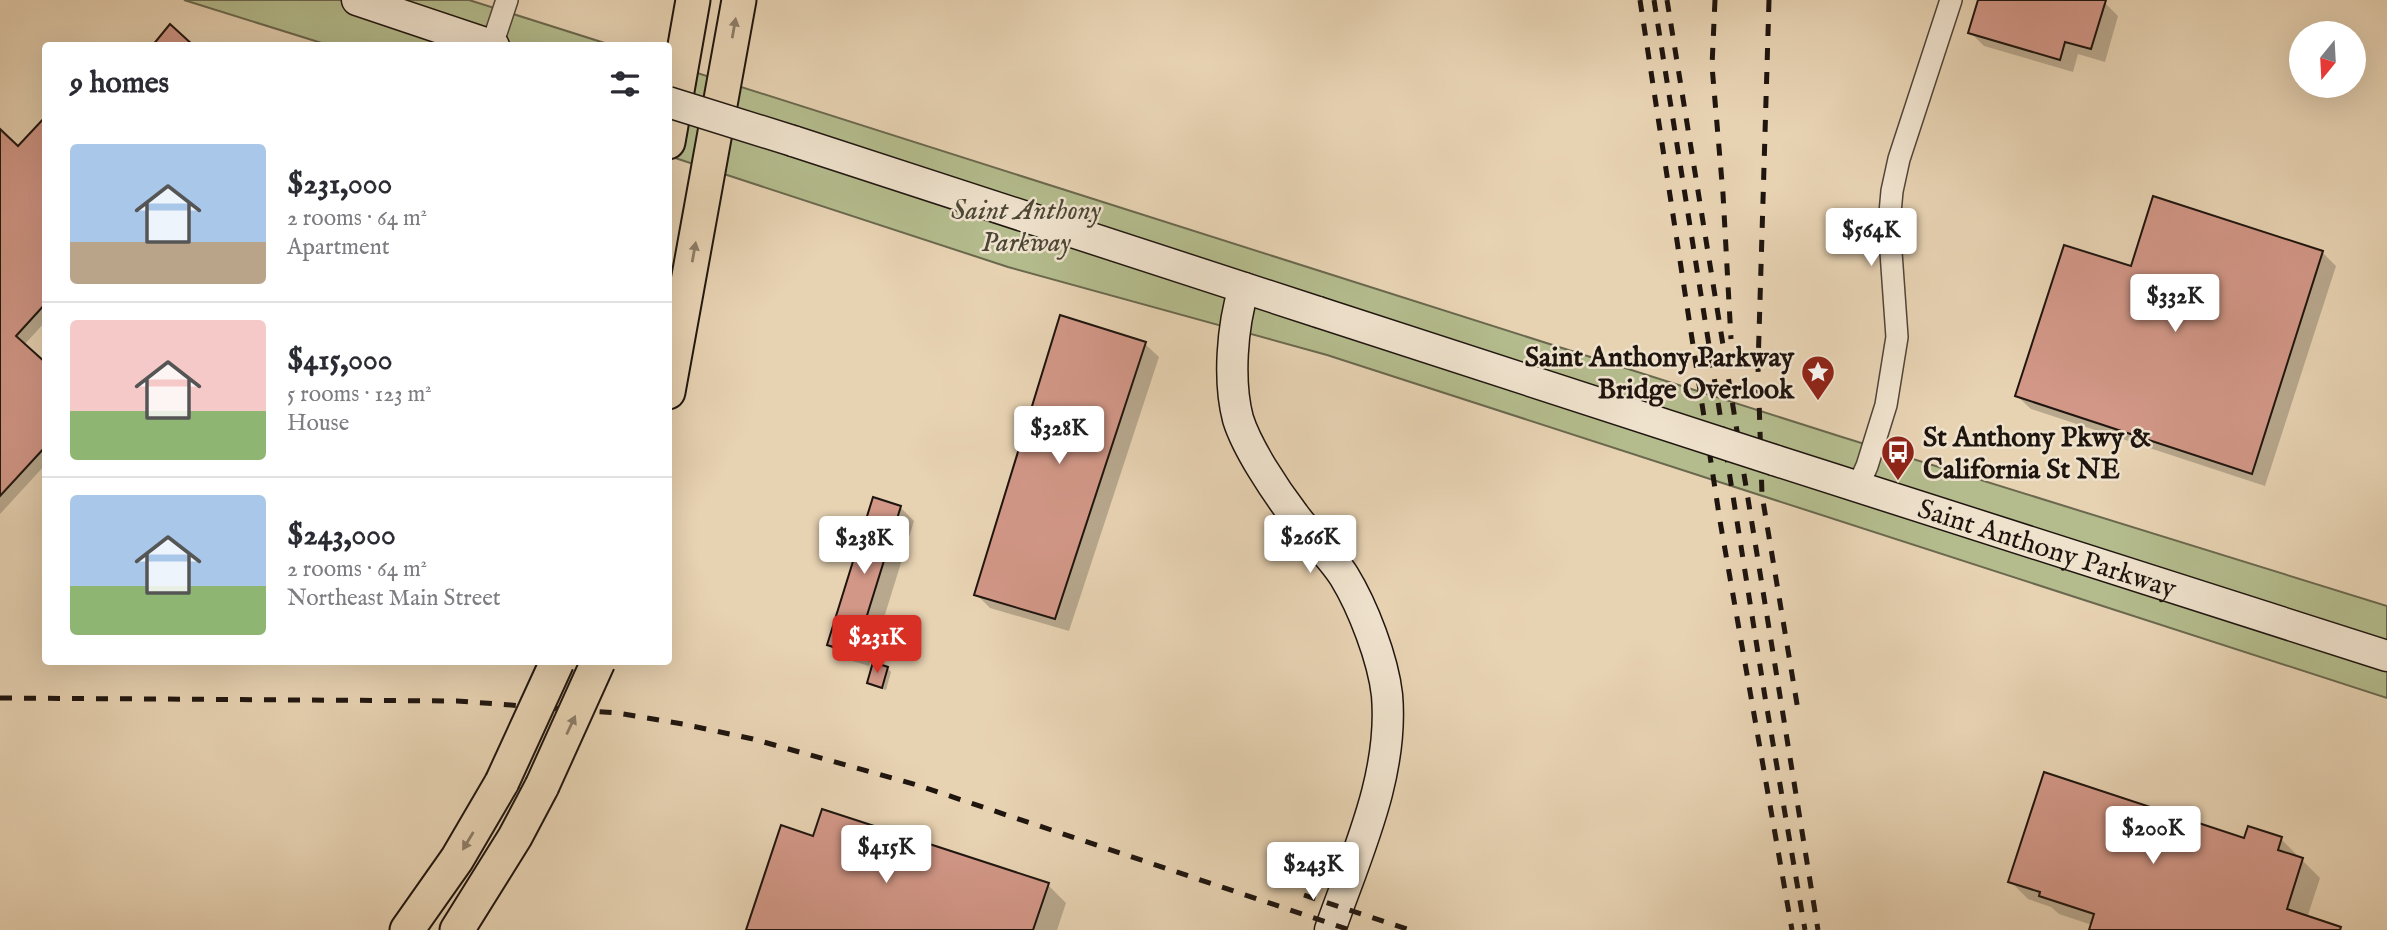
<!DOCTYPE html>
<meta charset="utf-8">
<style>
:root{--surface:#fff;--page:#f2f2f3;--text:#2b2b33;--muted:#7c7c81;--line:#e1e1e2;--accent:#d93025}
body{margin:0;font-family:"IM FELL English",serif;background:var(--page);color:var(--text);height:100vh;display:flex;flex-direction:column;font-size:26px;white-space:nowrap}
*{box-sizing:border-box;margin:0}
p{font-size:23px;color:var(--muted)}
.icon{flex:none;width:38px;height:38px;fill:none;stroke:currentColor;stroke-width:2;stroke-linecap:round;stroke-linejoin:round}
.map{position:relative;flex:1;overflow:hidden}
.details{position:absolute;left:42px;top:42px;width:630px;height:623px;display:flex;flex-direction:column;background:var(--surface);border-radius:7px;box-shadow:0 7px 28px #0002}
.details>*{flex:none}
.needle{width:46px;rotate:198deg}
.controls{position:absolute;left:2289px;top:21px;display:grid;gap:14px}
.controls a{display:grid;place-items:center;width:77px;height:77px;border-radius:50%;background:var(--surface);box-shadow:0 7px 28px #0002;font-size:35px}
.price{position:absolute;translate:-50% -60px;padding:0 16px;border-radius:7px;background:#fff;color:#222;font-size:23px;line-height:46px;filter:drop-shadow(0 2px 4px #0008)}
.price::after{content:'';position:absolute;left:50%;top:42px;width:21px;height:16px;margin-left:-10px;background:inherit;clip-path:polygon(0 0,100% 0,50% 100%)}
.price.on{background:var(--accent);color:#fff}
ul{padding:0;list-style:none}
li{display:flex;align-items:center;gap:21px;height:175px;padding:0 28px}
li+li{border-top:2px solid var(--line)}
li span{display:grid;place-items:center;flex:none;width:196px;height:140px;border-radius:7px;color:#555}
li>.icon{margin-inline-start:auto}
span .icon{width:84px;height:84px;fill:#fffc;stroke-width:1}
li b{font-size:30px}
h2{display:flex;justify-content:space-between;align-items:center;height:84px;padding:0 28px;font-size:30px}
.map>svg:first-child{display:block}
.green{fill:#b4bc8d;stroke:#6a684e;stroke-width:2}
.shadow{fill:#0003}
.building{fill:#d29787;stroke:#1f150f;stroke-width:2}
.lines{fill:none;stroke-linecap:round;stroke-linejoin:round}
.street-casing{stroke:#514438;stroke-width:24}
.secondary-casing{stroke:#1f150f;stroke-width:33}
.primary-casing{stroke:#1f150f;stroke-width:37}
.street{stroke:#efe2cd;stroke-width:21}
.secondary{stroke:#efe2cd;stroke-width:30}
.primary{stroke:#e7d2b2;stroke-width:33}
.rail{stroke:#1f150f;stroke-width:5;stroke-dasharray:12 12;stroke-linecap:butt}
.secondary-bridge-casing{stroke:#1f150f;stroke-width:33;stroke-linecap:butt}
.primary-bridge-casing{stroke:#1f150f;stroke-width:37;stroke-linecap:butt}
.secondary-bridge{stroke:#efe2cd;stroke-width:30}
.primary-bridge{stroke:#e7d2b2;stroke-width:33}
.oneway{fill:#8d7d69}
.labels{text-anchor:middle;stroke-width:5;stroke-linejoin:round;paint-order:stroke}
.park-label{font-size:28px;font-style:italic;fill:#4c4735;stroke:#efe2cd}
.poi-label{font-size:28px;font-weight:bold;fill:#1f150f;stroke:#efe2cd;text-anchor:end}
.street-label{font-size:28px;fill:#1f150f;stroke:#efe2cd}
</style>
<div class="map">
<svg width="2387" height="930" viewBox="0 0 2387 930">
<rect width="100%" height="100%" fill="#e7d2b2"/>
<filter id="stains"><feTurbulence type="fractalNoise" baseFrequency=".00286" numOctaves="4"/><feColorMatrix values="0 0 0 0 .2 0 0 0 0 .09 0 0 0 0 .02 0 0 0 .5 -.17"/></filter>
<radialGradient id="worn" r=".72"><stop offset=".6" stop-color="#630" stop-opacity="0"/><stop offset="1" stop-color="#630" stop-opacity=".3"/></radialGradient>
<!-- green -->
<g class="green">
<path d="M184,0H469L611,45H328Z"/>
<path d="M669,64L1842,437L2387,606V698L1327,355L1008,267L669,156Z"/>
</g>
<!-- shadow -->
<g class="shadow">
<path d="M1979,0H2096L2105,3L2118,16L2105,62L2078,54L2073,72L1984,46L1970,32Z"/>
<path d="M46,118V321L24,345L46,365V464L0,514V132L18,148Z"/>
<path d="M2155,199L2323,253L2336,266L2265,486L2031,409L2017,396L2132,268Z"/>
<path d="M1061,318L1145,344L1159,357L1069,631L990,608L976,594Z"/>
<path d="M874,499L901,508L914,521L869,666L842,658L829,645Z"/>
<path d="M887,668L891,672L886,690L873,686L869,682Z"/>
<path d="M815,838L1048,885L1066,903L1057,930H748Z"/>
<path d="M2281,839L2320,878L2307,918L2327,930H2090L2092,925L2059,914L2051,907L2028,899L2010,881L2245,840Z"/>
</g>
<!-- building -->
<g class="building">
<path d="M1978,0H2106L2091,49L2065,42L2060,60L1968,33Z"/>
<path d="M170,24L194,46H152Z"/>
<path d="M46,116V303L16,336L46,363V446L0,496V129L18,146Z"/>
<path d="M2153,196L2323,251L2252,474L2015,396L2064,245L2131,266Z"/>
<path d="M1060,315L1146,342L1055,619L974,595Z"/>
<path d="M873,497L901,506L855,654L827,645Z"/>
<path d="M873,662L888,667L882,688L867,683Z"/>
<path d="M2044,772L2244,838L2248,826L2282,837L2278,850L2303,858L2287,909L2341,927L2340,930H2089L2094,914L2039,896L2040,892L2008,882Z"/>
<path d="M822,809L1049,883L1033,930H746L781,825L813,836Z"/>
</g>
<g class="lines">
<!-- street casing -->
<g class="street-casing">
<g id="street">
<path d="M492,45L507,0"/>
<path d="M1858,486L1867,466L1886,405L1897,337L1889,224L1892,191L1899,159L1951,0"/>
</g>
</g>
<!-- secondary casing -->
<g class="secondary-casing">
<g id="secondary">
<path d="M357,0L494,46"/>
<path d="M793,141L1318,312"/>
<path d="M1244,288C1232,326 1228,381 1238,419C1247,448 1275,490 1294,515C1309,536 1330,554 1344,576C1363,607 1383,659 1387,695C1394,776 1356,855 1330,930"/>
<path id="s1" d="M1774,460L2387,656"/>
</g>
</g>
<!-- primary casing -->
<g class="primary-casing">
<g id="primary">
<path d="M668,142L693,0"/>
<path d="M668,392L739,0"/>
<path d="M407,930L457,859L502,782"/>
<path d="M457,930L515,837L542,786"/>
</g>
</g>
<!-- street -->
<use href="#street" class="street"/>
<!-- secondary -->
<use href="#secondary" class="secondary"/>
<!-- primary -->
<use href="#primary" class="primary"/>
<!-- rail -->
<g class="rail">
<path d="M1640,0L1720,521L1792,930"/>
<path d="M1654,0L1765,697L1805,930"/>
<path d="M1667,0L1818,930"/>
<path d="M1715,0L1712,66L1723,194L1731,339"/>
<path d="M1769,0L1758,367L1762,495L1799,716"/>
<path d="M0,698L457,701L617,713L683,724L753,739L917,785L1350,930"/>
<path d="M1304,895L1410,930"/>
</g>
<!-- secondary-bridge casing -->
<g class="secondary-bridge-casing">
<g id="secondary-bridge">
<path d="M668,102L793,141"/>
<path d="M1318,312L1774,460"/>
</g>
</g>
<!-- primary-bridge casing -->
<g class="primary-bridge-casing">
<g id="primary-bridge">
<path d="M502,782L557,662"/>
<path d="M542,786L598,662"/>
</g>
</g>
<!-- secondary-bridge -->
<use href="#secondary-bridge" class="secondary-bridge"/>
<!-- primary-bridge -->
<use href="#primary-bridge" class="primary-bridge"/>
</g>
<!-- one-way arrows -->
<defs><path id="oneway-solid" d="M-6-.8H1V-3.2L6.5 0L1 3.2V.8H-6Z" transform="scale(1.75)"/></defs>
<g class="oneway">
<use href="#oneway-solid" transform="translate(734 28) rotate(-80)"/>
<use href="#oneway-solid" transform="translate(694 252) rotate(-80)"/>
<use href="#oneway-solid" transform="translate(571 725) rotate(-65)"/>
<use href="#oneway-solid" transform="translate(468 841) rotate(121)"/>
</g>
<!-- icons -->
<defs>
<g id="sight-pin" transform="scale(1.75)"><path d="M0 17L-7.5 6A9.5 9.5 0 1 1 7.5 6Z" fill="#8f2418" stroke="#efe2cd"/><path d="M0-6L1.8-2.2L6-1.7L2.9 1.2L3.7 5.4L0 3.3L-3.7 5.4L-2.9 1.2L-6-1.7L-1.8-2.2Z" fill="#fff"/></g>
<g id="bus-pin" transform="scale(1.75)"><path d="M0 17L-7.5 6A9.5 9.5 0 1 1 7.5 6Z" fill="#8f2418" stroke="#efe2cd"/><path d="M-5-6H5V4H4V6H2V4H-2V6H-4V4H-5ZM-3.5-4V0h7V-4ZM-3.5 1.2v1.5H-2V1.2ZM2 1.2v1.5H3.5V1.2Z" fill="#fff"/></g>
</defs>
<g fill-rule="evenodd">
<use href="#sight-pin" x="1818" y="372"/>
<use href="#bus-pin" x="1898" y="452"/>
</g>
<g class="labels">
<!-- park labels -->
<g class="park-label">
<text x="1026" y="219">Saint Anthony<tspan x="1026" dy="32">Parkway</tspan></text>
</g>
<!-- poi labels -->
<g class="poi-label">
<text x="1794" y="366">Saint Anthony Parkway<tspan x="1794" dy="32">Bridge Overlook</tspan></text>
<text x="1923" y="446" text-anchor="start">St Anthony Pkwy &amp;<tspan x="1923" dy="32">California St NE</tspan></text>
</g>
<!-- street labels -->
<g class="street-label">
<text dy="10" stroke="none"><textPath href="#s1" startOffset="287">Saint Anthony Parkway</textPath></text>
</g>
</g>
<rect width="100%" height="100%" filter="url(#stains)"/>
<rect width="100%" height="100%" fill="url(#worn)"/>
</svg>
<div class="controls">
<a><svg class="needle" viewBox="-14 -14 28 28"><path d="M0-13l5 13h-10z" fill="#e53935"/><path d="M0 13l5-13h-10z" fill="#7c7c81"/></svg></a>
</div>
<b class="price" style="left:1871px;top:268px">$564K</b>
<b class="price" style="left:2175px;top:334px">$332K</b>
<b class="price" style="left:1059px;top:466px">$328K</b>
<b class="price" style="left:1310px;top:575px">$266K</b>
<b class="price" style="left:864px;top:576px">$238K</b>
<b class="price on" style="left:877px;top:675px">$231K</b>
<b class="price" style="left:2153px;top:866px">$200K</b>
<b class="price" style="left:886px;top:885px">$415K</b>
<b class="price" style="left:1313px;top:902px">$243K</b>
<section class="details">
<h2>9 homes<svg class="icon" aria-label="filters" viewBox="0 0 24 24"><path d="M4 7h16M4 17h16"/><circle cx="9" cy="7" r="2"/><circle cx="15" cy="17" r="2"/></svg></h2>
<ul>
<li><span style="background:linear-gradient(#a9c7e8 70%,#b9a48a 0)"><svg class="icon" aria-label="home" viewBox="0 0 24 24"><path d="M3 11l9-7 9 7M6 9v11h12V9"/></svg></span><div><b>$231,000</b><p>2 rooms · 64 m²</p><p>Apartment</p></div></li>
<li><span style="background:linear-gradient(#f6c9c9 65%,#8fb573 0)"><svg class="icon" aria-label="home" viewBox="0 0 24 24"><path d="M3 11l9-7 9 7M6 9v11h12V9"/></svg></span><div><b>$415,000</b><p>5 rooms · 123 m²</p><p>House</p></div></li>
<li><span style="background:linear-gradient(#a9c7e8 65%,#8fb573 0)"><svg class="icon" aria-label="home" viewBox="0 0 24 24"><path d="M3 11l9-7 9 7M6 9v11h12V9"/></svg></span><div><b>$243,000</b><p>2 rooms · 64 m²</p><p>Northeast Main Street</p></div></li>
</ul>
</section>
</div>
